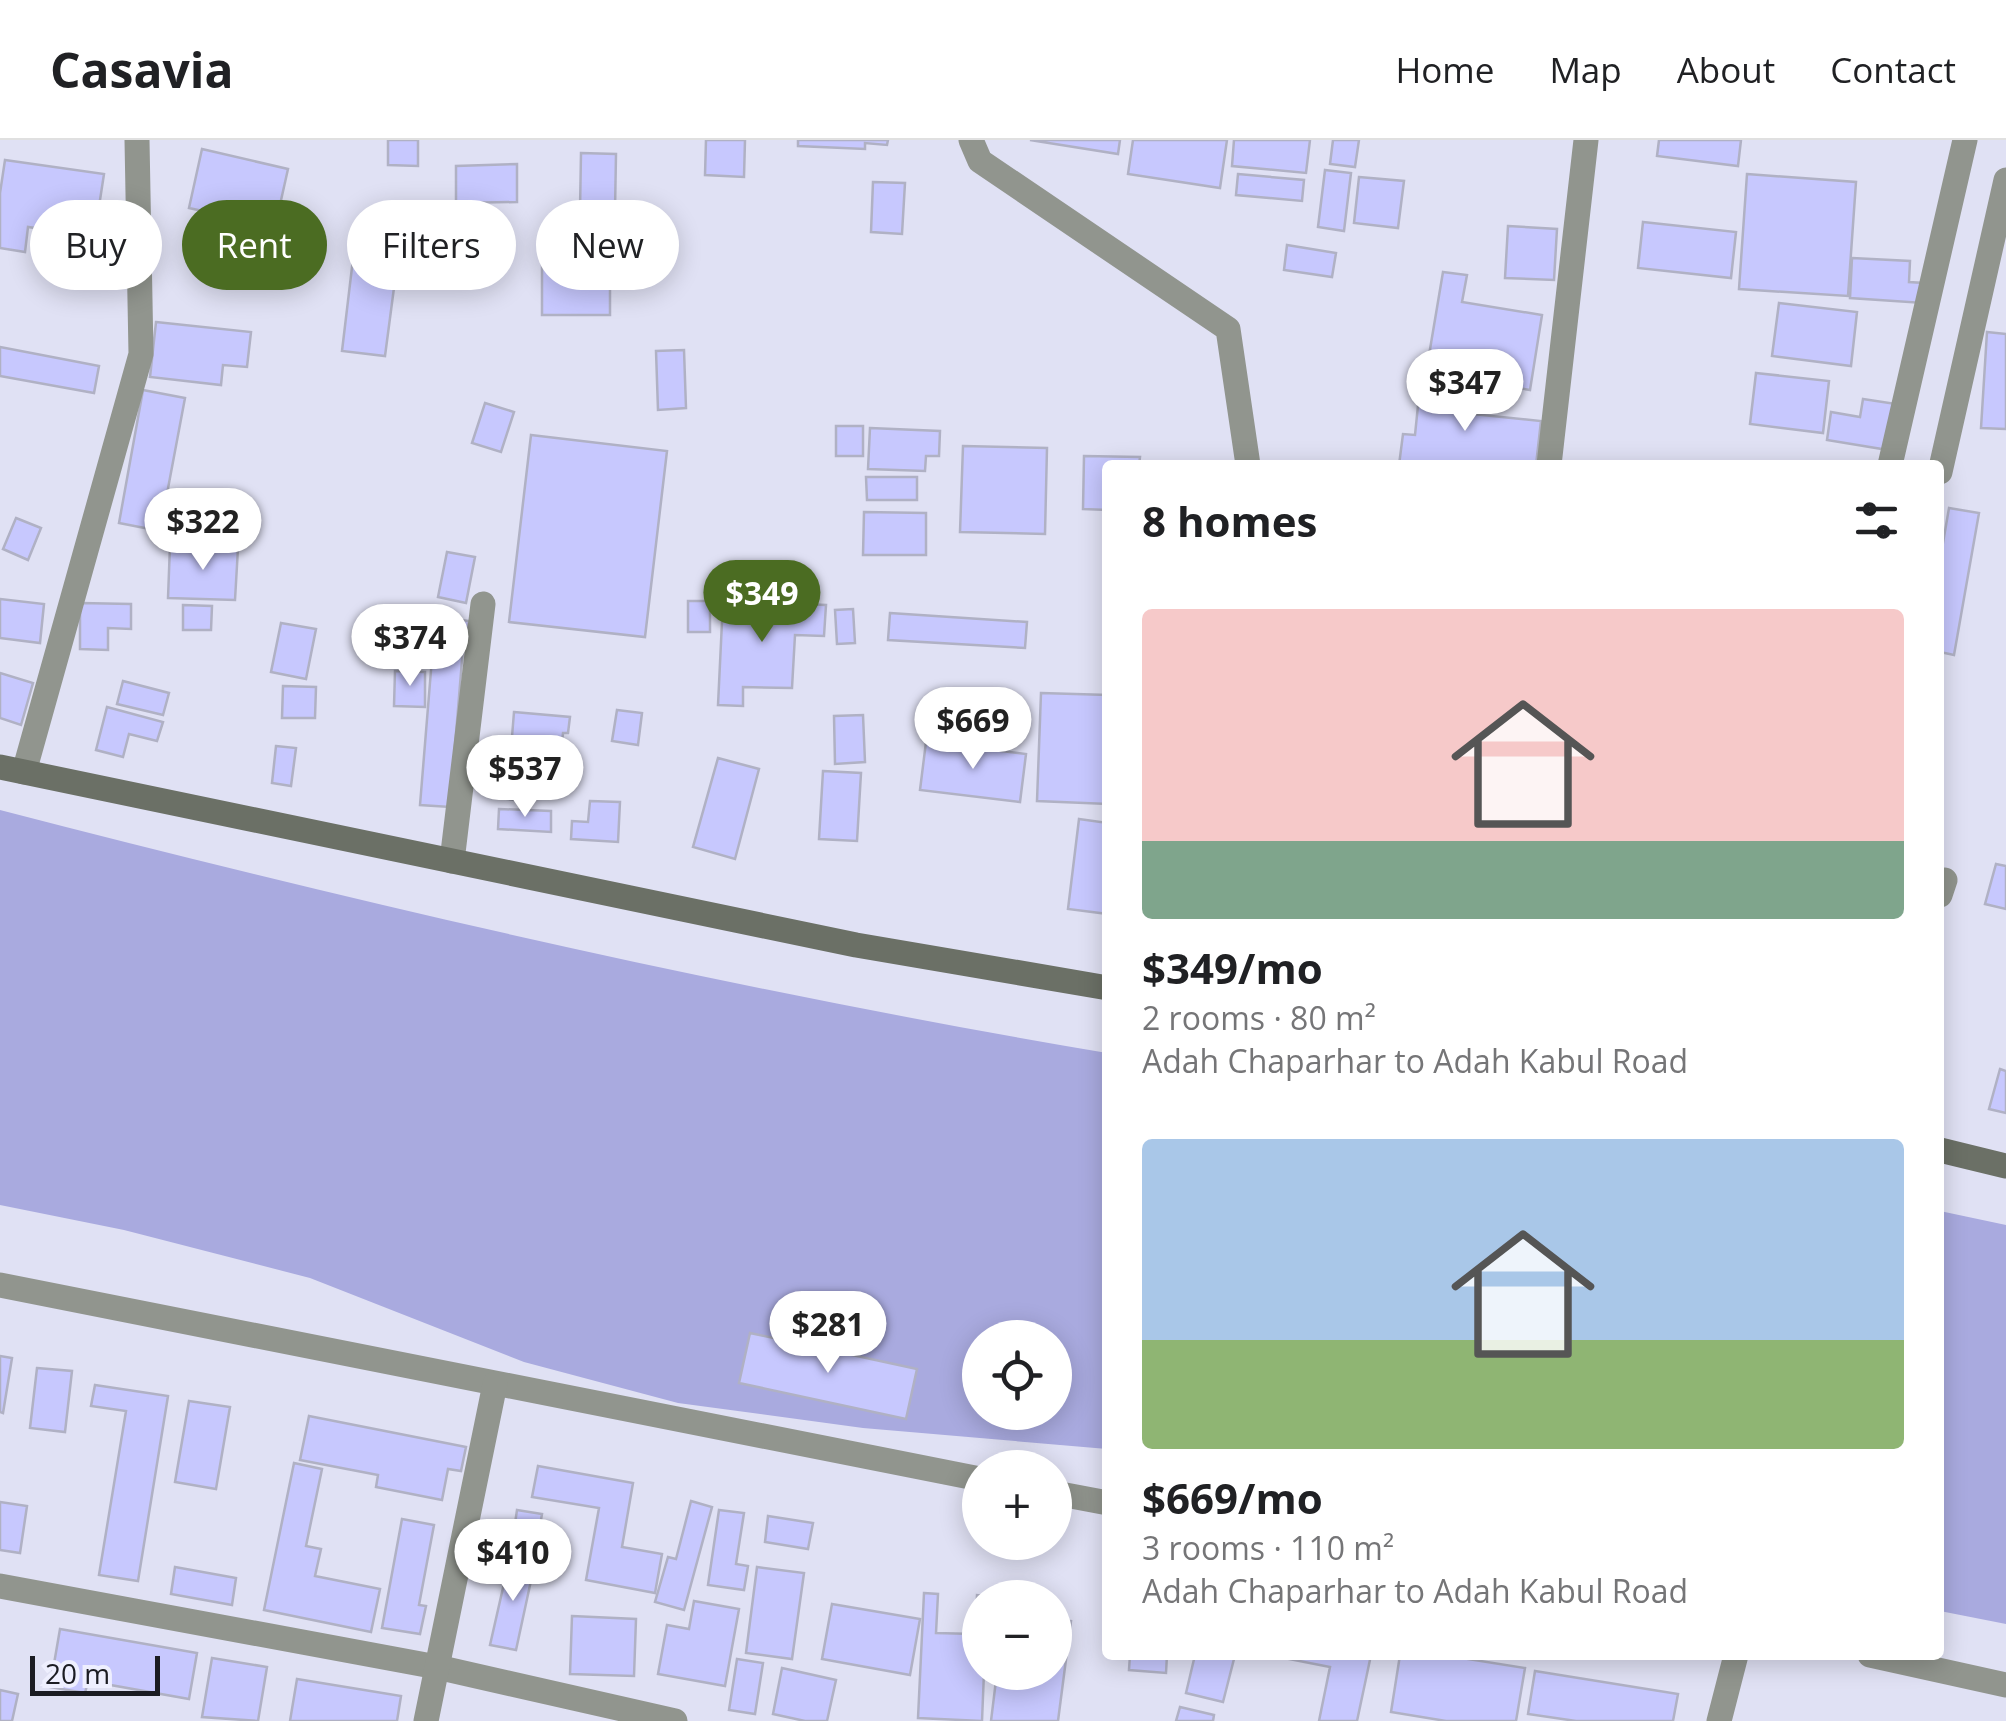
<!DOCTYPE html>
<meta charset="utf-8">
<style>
:root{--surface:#fff;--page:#f6f6f6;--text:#202124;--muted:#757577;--line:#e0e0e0;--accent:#4b6c22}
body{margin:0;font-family:"Open Sans",sans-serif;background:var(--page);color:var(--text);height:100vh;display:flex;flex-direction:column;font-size:38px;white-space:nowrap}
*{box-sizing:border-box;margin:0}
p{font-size:32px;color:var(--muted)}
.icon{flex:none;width:55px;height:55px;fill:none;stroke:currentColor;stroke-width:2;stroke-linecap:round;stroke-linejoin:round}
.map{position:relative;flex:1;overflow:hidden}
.details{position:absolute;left:1102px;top:320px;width:842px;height:1200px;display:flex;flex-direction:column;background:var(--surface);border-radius:10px;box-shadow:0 5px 25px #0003}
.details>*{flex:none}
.guide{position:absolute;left:30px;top:60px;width:922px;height:90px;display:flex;gap:20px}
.fabs{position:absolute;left:962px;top:1180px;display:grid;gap:20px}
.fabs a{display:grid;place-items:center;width:110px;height:110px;border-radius:50%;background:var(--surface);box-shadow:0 5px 25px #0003;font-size:50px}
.scale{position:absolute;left:30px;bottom:25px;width:130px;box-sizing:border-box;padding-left:10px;border:5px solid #1b1c22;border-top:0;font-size:28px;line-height:35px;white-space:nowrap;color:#1b1c22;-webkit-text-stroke:8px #eeeffe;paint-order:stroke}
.price{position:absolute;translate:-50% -85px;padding:0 22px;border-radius:35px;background:#fff;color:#222;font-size:32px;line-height:65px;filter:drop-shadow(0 2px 5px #0008)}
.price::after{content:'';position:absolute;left:50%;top:60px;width:30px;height:22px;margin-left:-15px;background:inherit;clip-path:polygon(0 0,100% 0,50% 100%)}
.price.on{background:var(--accent);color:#fff}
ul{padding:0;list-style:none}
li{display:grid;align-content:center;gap:20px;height:530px;padding:0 40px}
li span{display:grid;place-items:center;height:310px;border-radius:10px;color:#555}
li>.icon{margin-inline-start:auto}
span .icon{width:180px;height:180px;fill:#fffc;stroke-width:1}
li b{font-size:42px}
h2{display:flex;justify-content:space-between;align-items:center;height:120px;padding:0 40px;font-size:42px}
.tag{padding:0 35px;border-radius:45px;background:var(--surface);box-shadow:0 5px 25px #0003;font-size:35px;line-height:90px}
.tag.on{background:var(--accent);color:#fff}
header{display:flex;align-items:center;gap:60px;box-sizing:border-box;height:140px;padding:0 50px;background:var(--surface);border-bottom:2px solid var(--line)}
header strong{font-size:48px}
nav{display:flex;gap:55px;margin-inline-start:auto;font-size:35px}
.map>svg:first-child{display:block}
.green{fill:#a9aadf;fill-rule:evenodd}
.building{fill:#c7c8fe;stroke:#b0b1c4;stroke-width:2.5}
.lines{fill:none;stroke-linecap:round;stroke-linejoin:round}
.street{stroke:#91958e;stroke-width:25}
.secondary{stroke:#6b7066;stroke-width:25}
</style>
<header>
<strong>Casavia</strong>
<nav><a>Home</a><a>Map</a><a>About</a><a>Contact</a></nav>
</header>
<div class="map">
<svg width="2006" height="1581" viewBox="0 0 2006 1581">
<rect width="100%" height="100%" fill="#e0e1f4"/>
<!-- green -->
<g class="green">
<path d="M0,670C366,765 734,850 1107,913V1309L863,1288L678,1263L524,1222L310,1138L124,1090L0,1065ZM980,1198H1055V1272H980Z"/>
<path d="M1940,1071L2006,1085V1484L1940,1471Z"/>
</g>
<!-- building -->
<g class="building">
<path d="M388,0H418V26L388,25Z"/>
<path d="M706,0H745L744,37L705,35Z"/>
<path d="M798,0H888L887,5L865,3V9L798,6Z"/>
<path d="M1030,0H1120L1118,14Z"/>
<path d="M1133,0H1227L1220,48L1128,34Z"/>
<path d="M1234,0H1310L1306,33L1232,26Z"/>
<path d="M1333,0H1359L1355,27L1330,24Z"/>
<path d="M1659,0H1741L1738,26L1657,16Z"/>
<path d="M202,9L288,29L275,87L189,68Z"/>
<path d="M581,13L616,14L615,71L580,70Z"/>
<path d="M5,20L104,34L98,73L67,69L63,92L28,87L25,112L0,108V53Z"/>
<path d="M517,24V62L456,63V26Z"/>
<path d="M1325,30L1351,33L1344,91L1318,87Z"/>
<path d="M1238,34L1304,40L1302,61L1236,55Z"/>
<path d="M1747,34L1856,42L1848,156L1739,149Z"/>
<path d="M1359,37L1404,41L1398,88L1354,83Z"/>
<path d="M873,42L905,43L902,94L871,92Z"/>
<path d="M1643,82L1736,92L1731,138L1638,128Z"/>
<path d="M1508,86L1557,89L1554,140L1505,138Z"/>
<path d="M542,103H585V146H610V175H542Z"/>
<path d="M1287,105L1336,113L1332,137L1284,130Z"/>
<path d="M1852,118L1910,121L1909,142L1924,143L1923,163L1850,158Z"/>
<path d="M353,119L397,125L385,216L342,211Z"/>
<path d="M1443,132L1467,135L1462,162L1542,175L1530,250L1426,233Z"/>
<path d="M1779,163L1857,172L1851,226L1772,216Z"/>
<path d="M156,182L251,192L247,227L223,225L221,245L150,237Z"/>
<path d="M1987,192L2006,194V289L1981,288Z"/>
<path d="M0,207L99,226L94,253L0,236Z"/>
<path d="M684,210L686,268L658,270L656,211Z"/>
<path d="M1756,233L1829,241L1823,293L1750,284Z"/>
<path d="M1421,236L1455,239L1452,272L1541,281L1536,325H1399L1403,294L1415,295Z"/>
<path d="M143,250L185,258L160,391L119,383Z"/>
<path d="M1863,259L1896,264L1888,310L1827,300L1831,272L1860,277Z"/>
<path d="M485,263L514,272L501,312L472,303Z"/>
<rect x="836" y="286" width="27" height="30"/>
<path d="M870,288L940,291L939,316H926L925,331L868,329Z"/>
<path d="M531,295L667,311L645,497L509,482Z"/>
<path d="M963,306L1047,308L1045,394L960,392Z"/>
<path d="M1084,316L1140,317L1139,325H1108V370L1083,369Z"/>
<path d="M866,337H917V360H867Z"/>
<path d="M1949,368L1979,373L1954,515L1940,512V420Z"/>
<path d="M864,372L926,373V415H863Z"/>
<path d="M16,378L41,388L28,420L3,409Z"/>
<path d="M170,405L238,408L235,460L168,458Z"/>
<path d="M447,412L475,417L466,463L438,457Z"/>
<path d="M0,459L44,464L40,503L0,498Z"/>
<rect x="688" y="461" width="22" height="31"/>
<path d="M723,461L826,465L824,496L795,495L792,548L743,547V566L718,565Z"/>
<path d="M80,463L131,464V489L108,488V510L80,509Z"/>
<path d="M183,465L212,466L211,490H183Z"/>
<path d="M853,469L855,503L837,504L835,470Z"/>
<path d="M890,473L1027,482L1025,508L888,500Z"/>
<path d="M440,477L469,481L466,501L438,497Z"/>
<path d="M281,483L316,489L306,539L271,532Z"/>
<path d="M433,506L463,508L450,667L420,665Z"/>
<path d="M395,531L425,532V567L394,566Z"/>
<path d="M0,533L33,543L21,585L0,578Z"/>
<path d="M123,541L169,553L163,575L117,564Z"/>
<path d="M283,546L316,547L315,578H282Z"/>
<path d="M1041,553L1108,555V664L1037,661Z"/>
<path d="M107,567L163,582L157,601L129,594L123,617L96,610Z"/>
<path d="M617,570L642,573L638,605L612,601Z"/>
<path d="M514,572L570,577L568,593H563L557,656L524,653V661L507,659Z"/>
<path d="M863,575L865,622L835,624L834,576Z"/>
<path d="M926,602L1026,614L1020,662L920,650Z"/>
<path d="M276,606L296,608L291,646L272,643Z"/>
<path d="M718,618L759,629L735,719L693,707Z"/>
<path d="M823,631L861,633L857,701L819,699Z"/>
<path d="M590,661L620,662L618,702L571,699L572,681L588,682Z"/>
<path d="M499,669L551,671V692L498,689Z"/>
<path d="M1079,679L1108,683V774L1068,769Z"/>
<path d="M1996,724L2006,726V769L1985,764Z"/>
<path d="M2000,929L2006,931V973L1989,969Z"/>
<path d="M750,1193L917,1229L906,1279L739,1243Z"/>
<path d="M0,1216L12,1218L3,1273L0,1272Z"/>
<path d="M37,1228L72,1231L65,1292L30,1288Z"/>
<path d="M95,1245L168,1256L138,1441L99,1435L126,1271L91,1266Z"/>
<path d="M189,1261L230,1267L216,1349L175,1342Z"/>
<path d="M309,1276L466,1307L461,1331L448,1329L442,1360L376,1347L378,1335L300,1320Z"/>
<path d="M294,1323L322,1329L306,1406L321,1409L315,1436L380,1449L371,1492L264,1470Z"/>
<path d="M538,1326L633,1343L622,1407L662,1414L655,1453L586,1440L599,1368L532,1357Z"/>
<path d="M691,1361L712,1367L684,1470L655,1462L668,1417L676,1419Z"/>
<path d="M0,1362L27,1366L20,1413L0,1410Z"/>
<path d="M517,1370L542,1374L535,1414L511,1411Z"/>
<path d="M719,1370L744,1373L736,1424L748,1426L744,1450L708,1445Z"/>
<path d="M768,1376L813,1383L808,1409L765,1402Z"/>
<path d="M402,1379L434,1385L419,1465L426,1466L420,1494L382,1488Z"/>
<path d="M510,1417L535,1422L516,1510L490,1505Z"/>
<path d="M175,1427L236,1438L232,1465L171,1454Z"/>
<path d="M757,1427L804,1433L792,1519L746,1513Z"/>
<path d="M924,1453L938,1454L936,1493L975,1494L977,1455L987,1456L980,1458V1532H984L982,1581L918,1578Z"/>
<path d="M694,1461L739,1469L725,1546L658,1534L667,1485L689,1489Z"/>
<path d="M832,1464L920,1479L910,1535L822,1519Z"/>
<path d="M572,1476L636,1479L634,1536L570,1534Z"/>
<path d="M1055,1479L1071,1481L1058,1581H991L997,1532H1055Z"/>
<path d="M60,1489L197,1513L189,1559L88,1541L85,1553L50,1547Z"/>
<path d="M1130,1515H1167L1166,1533L1129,1530Z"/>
<path d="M1195,1515H1235L1223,1562L1186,1553Z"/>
<path d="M1269,1515H1371L1357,1581H1319L1330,1527Z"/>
<path d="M1400,1515H1443L1525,1528L1516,1581H1446L1391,1572Z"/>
<path d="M212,1518L267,1527L258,1581L202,1577Z"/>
<path d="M737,1519L763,1523L755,1574L729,1570Z"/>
<path d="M782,1528L836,1540L827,1581H805L773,1574Z"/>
<path d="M1535,1531L1678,1554L1673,1581H1576L1528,1574Z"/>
<path d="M297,1539L401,1556L397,1581H290Z"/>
<path d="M0,1550L18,1554L12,1581H0Z"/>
<path d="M1180,1567L1214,1575L1213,1581H1176Z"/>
</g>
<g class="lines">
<!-- street -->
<g class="street">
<path d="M971,0L980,21L1228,189L1248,325"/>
<path d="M1549,325L1586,0"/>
<path d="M1890,325L1965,0"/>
<path d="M1940,332L2006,40"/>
<path d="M24,632L141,214L137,0"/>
<path d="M452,721L483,464"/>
<path d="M1940,755L1945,740"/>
<path d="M0,1145L980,1339"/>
<path d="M1055,1353L1108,1363"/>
<path d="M0,1446L437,1527L675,1581"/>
<path d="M1870,1515L2006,1545"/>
<path d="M426,1581L495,1244"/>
<path d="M1719,1581L1736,1515"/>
</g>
<!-- secondary -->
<g class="secondary">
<path d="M0,627L856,805L1108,848"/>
<path d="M1940,1010L2006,1026"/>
</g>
</g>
</svg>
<div class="fabs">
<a><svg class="icon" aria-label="locate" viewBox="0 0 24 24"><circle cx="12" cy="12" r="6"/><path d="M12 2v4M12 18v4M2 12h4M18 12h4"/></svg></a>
<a>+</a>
<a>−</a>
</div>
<div class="scale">20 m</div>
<b class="price" style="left:1465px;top:294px">$347</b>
<b class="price" style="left:203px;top:433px">$322</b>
<b class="price on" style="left:762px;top:505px">$349</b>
<b class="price" style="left:410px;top:549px">$374</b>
<b class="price" style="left:973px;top:632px">$669</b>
<b class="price" style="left:525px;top:680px">$537</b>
<b class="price" style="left:828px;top:1236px">$281</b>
<b class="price" style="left:513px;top:1464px">$410</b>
<div class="guide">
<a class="tag">Buy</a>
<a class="tag on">Rent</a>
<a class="tag">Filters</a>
<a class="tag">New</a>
</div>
<section class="details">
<h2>8 homes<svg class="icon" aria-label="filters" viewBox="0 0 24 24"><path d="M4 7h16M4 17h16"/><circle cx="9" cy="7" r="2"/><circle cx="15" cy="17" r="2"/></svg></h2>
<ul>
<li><span style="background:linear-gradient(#f6c9c9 75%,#7fa58c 0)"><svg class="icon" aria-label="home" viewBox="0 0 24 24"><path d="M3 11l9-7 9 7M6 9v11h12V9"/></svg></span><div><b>$349/mo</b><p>2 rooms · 80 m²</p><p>Adah Chaparhar to Adah Kabul Road</p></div></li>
<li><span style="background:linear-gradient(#a9c7e8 65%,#8fb573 0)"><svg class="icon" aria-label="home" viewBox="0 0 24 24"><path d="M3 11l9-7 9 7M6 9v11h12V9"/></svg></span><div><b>$669/mo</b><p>3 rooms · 110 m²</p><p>Adah Chaparhar to Adah Kabul Road</p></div></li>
</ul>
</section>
</div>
